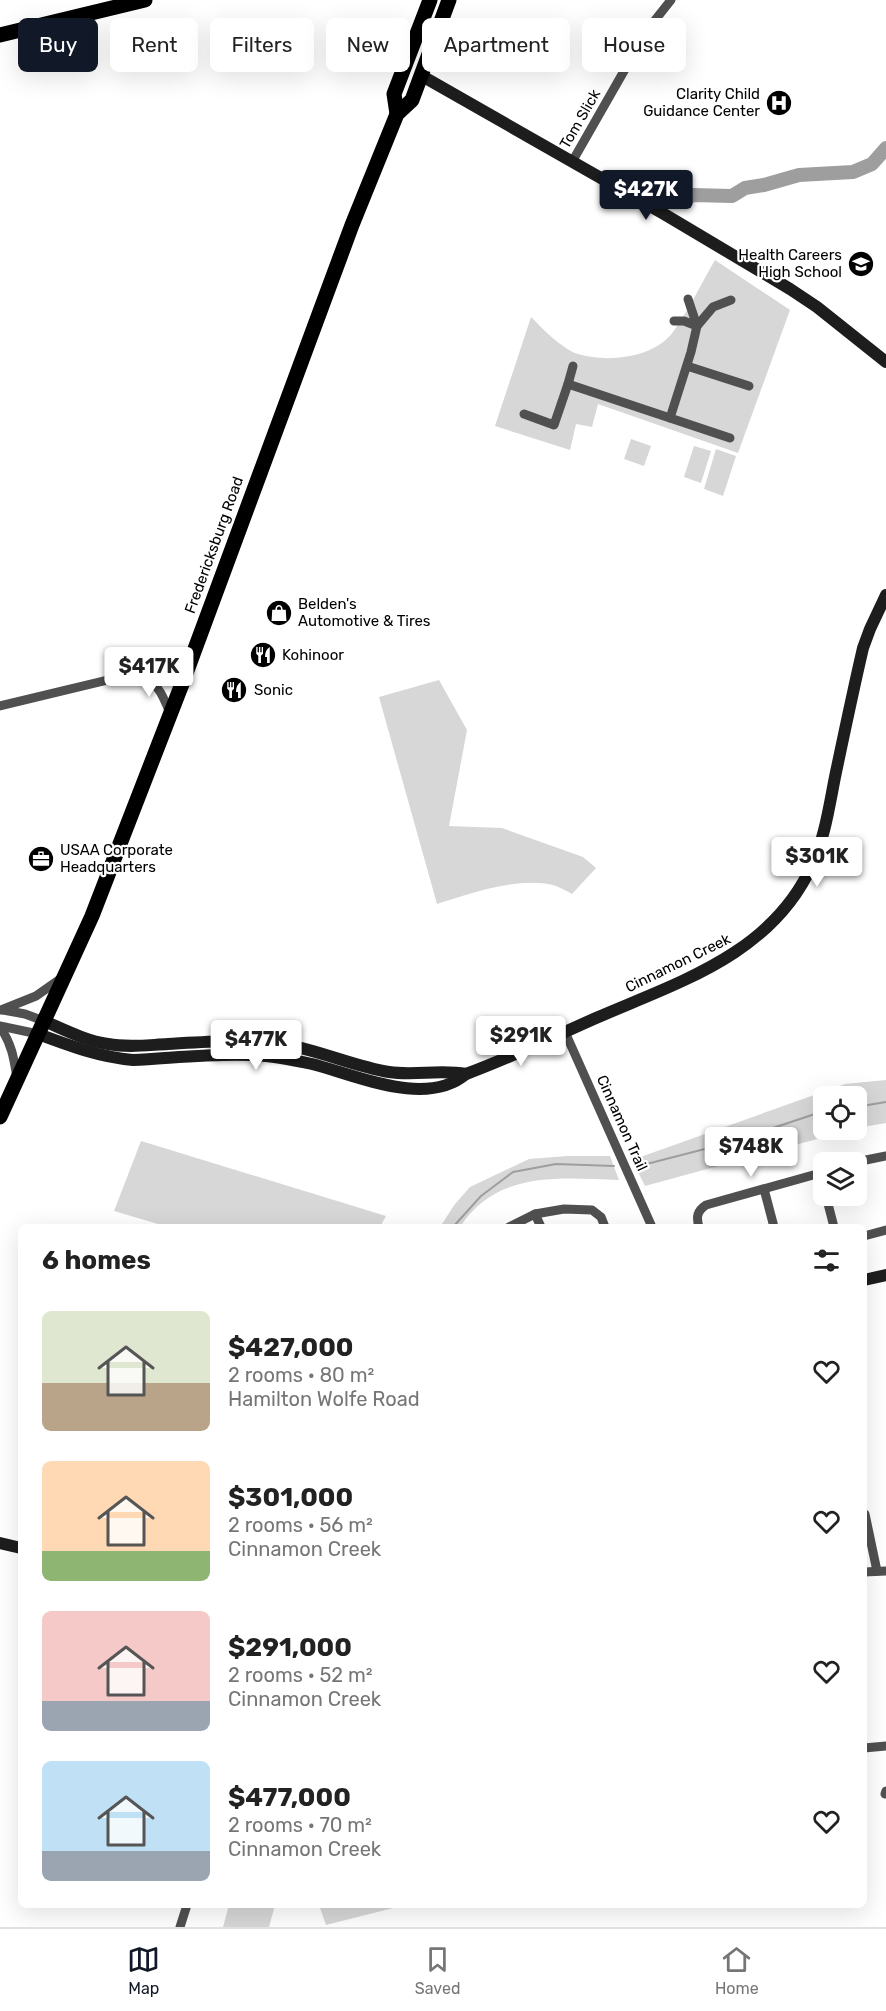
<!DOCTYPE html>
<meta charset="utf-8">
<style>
:root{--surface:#fff;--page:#f6f6f6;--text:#222;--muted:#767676;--line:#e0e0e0;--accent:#111827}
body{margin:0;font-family:Rubik,sans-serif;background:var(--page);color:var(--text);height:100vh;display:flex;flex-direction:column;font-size:22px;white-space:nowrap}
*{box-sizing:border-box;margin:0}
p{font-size:20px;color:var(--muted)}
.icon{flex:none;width:33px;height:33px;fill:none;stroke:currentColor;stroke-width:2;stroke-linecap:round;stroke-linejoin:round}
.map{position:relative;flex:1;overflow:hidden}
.panel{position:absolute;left:18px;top:1224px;width:849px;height:684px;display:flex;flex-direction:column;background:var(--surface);border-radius:9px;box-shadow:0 6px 24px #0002}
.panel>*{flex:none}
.hud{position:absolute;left:18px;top:18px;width:850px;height:54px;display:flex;gap:12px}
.fabs{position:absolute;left:813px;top:1086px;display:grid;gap:12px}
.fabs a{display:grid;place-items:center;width:54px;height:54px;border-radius:9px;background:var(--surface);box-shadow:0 6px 24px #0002;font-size:30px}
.price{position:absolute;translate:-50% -51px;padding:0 14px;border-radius:6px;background:#fff;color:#222;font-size:20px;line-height:39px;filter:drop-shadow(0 2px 3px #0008)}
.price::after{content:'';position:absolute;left:50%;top:36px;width:18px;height:14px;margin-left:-9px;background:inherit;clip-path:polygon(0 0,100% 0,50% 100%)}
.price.on{background:var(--accent);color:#fff}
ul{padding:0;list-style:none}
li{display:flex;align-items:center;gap:18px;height:150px;padding:0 24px}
li span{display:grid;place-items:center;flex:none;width:168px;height:120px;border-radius:9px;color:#555}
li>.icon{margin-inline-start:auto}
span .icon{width:72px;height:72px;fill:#fffc;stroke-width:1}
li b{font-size:26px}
h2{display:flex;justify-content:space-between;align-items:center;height:72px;padding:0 24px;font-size:26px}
.tag{padding:0 21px;border-radius:9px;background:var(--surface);box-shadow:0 6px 24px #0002;font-size:21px;line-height:54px}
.tag.on{background:var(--accent);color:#fff}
.menu{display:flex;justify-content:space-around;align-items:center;height:84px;border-top:2px solid var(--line);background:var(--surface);font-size:16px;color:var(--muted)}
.menu a{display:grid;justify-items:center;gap:3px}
.menu .on{color:var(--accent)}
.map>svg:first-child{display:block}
.green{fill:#d7d7d7}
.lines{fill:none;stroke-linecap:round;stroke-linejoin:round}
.stream{stroke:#9e9e9e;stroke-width:2}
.river{stroke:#9e9e9e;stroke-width:14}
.street{stroke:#505050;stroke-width:9}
.secondary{stroke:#1d1d1d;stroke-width:12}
.primary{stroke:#000;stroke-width:15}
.labels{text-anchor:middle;stroke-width:4.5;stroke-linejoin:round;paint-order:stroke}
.poi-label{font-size:15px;fill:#000;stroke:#fff;text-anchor:start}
.street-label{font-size:15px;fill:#000;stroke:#fff}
</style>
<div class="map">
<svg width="886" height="1927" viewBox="0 0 886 1927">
<rect width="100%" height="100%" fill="#fff"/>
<!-- green -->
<g class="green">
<path d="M715,260L790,310L738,453L598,404L592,427L576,424L570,450L495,426L531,317C543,329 562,349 578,354C607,363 654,358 673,332C689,310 701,284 715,260Z"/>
<path d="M631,439L651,446L644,466L624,459Z"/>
<path d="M694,446L711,451L701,483L684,477Z"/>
<path d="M716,449L736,456L723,496L704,489Z"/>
<path d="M439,680L467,730L449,826L502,828L583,857L596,868L572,894C567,891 561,888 556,886C523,875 468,894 437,904L379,697Z"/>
<path d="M886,1080V1123L857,1128L856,1096H824V1130H850L645,1186L632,1160L845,1084Z"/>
<path d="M141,1141L386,1216L380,1227H168L114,1211Z"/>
<path d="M567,1156H610L619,1180C560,1178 497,1170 460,1227H440L455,1204L470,1187L529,1159Z"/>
<path d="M229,1905H275L269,1927H223Z"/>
<path d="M319,1905H405L326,1925Z"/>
</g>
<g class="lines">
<!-- stream -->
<g class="stream">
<path d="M856,1107L886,1102"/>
<path d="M635,1167L728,1143L824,1111"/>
<path d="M453,1227L481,1196L513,1172L556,1164L614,1166"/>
</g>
<!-- river -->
<path class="river" d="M685,200L692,195L732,196L745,188L764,185L799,175L853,172L872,164L886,148"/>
<!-- street -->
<g class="street">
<path d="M572,162L648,29L671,0"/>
<path d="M688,299L697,326"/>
<path d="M674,321H684L697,326"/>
<path d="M687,366L749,386"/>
<path d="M568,384L573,366"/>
<path d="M524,414L554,425L568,384L670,418"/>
<path d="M730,438L670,418L691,352L697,326L713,307L731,300"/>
<path d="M135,675C157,680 162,693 170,713"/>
<path d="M0,706L191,660"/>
<path d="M1,1010L36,996L63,977"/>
<path d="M3,1010L25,1014L44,1021"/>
<path d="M0,1026L38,1034"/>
<path d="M0,1027C12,1044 14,1059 17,1078"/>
<path d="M565,1032L652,1227"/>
<path d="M856,1162L886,1156"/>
<path d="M820,1173L824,1185"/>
<path d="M764,1189L774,1227"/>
<path d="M826,1196L834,1227"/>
<path d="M535,1214L541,1227"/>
<path d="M509,1227L535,1214L564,1209L592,1210L601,1217L605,1227"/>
<path d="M699,1227C696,1217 697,1211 706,1205L824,1172"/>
<path d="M864,1236L886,1230"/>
<path d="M865,1514L877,1571"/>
<path d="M864,1572L886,1571"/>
<path d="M864,1748L886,1746"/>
<path d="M885,1794L886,1791"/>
<path d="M180,1927L187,1905"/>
</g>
<!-- secondary -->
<g class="secondary">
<path d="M422,76L664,214L790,289L817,307L886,362"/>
<path d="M44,1021C65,1030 86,1041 108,1044C128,1048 148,1045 168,1044C204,1042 241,1039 278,1044C316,1048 351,1066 389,1072C415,1076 440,1069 466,1074"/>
<path d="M38,1034C70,1046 99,1057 133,1060C173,1058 213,1053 253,1055C272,1056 293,1060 312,1064C356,1075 426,1108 466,1074C510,1058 553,1037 596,1018C679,982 772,954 812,865C825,837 829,807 835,777C844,734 853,691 863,648L870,629L886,595"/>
<path d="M864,1280L886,1275"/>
<path d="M0,1543L21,1548"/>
</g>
<!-- primary -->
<g class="primary">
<path d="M0,35L145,0"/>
<path d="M397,114L394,94L430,0"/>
<path d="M0,1117L92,916L182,684L352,225L397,114L412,100L449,0"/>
</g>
</g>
<!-- icons -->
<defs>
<g id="hospital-disc" transform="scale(1.35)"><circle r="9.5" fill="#000" stroke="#fff"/><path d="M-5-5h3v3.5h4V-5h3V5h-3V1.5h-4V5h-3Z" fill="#fff"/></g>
<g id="school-disc" transform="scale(1.35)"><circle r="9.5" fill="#000" stroke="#fff"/><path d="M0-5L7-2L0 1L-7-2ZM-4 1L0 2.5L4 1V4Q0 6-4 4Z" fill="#fff"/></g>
<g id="shop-disc" transform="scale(1.35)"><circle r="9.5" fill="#000" stroke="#fff"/><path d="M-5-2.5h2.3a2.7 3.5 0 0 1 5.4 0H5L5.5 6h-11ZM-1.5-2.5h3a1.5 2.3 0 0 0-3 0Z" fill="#fff"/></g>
<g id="restaurant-disc" transform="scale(1.35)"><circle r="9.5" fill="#000" stroke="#fff"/><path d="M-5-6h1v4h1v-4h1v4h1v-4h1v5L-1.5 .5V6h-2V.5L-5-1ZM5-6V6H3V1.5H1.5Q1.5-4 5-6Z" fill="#fff"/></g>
<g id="office-disc" transform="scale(1.35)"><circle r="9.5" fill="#000" stroke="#fff"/><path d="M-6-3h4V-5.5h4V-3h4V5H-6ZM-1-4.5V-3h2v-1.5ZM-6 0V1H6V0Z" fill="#fff"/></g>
</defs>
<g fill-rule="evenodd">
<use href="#hospital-disc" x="779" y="103"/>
<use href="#school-disc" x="861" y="264"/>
<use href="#shop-disc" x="279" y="613"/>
<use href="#restaurant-disc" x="263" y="655"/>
<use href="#restaurant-disc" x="234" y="690"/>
<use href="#office-disc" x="41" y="859"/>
</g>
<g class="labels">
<!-- poi labels -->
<g class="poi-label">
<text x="760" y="99" text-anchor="end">Clarity Child<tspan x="760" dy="17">Guidance Center</tspan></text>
<text x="842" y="260" text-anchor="end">Health Careers<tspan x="842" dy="17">High School</tspan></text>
<text x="298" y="609">Belden's<tspan x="298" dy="17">Automotive &amp; Tires</tspan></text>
<text x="282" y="660">Kohinoor</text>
<text x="254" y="695">Sonic</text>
<text x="60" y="855">USAA Corporate<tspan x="60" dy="17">Headquarters</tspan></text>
</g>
<!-- street labels -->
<g class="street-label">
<text transform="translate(580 119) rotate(-60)" y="5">Tom Slick</text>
<text transform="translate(214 545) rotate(-70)" y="5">Fredericksburg Road</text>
<text transform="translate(678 963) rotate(-26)" y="5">Cinnamon Creek</text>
<text transform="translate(622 1123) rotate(66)" y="5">Cinnamon Trail</text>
</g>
</g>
</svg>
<div class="fabs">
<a><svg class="icon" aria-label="locate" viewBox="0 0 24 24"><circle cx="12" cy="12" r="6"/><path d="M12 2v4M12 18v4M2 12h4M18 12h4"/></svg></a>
<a><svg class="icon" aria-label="layers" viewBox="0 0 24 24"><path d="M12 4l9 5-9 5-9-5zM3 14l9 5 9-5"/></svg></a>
</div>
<b class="price on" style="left:646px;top:221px">$427K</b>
<b class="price" style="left:149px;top:698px">$417K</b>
<b class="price" style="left:817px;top:888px">$301K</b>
<b class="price" style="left:521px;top:1067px">$291K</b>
<b class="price" style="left:256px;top:1071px">$477K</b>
<b class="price" style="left:751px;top:1178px">$748K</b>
<div class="hud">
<a class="tag on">Buy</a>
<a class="tag">Rent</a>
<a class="tag">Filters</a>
<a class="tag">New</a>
<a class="tag">Apartment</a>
<a class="tag">House</a>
</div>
<section class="panel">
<h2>6 homes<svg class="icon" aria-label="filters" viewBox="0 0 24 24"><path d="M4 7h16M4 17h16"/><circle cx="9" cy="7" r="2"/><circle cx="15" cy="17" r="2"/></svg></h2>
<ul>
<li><span style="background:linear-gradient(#dfe7d0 60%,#b9a48a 0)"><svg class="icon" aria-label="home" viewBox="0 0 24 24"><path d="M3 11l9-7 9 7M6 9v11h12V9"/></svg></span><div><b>$427,000</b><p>2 rooms · 80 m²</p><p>Hamilton Wolfe Road</p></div><svg class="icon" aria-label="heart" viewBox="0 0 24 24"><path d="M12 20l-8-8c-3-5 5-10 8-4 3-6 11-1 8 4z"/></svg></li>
<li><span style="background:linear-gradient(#ffd9b3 75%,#8fb573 0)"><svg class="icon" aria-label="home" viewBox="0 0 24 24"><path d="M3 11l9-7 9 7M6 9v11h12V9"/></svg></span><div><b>$301,000</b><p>2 rooms · 56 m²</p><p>Cinnamon Creek</p></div><svg class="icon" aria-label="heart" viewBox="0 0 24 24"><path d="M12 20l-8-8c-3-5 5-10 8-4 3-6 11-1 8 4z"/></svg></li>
<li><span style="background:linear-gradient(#f6c9c9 75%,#9aa5b1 0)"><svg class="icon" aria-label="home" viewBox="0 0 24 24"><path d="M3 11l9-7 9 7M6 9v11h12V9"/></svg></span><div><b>$291,000</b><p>2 rooms · 52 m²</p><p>Cinnamon Creek</p></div><svg class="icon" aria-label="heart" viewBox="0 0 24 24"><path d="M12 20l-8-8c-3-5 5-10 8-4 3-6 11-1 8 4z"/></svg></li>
<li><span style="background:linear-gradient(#bfe0f5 75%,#9aa5b1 0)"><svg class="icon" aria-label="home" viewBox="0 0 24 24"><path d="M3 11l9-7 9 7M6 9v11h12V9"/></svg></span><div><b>$477,000</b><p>2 rooms · 70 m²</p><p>Cinnamon Creek</p></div><svg class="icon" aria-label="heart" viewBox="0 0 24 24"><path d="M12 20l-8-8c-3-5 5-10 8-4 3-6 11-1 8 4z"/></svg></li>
</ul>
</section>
</div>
<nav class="menu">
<a class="on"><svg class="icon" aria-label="map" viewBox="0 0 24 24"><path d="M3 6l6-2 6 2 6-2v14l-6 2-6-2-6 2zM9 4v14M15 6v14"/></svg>Map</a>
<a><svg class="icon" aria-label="saved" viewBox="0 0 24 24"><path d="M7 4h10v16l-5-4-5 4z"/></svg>Saved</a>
<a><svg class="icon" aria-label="home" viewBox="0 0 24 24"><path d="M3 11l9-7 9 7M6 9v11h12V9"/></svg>Home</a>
</nav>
